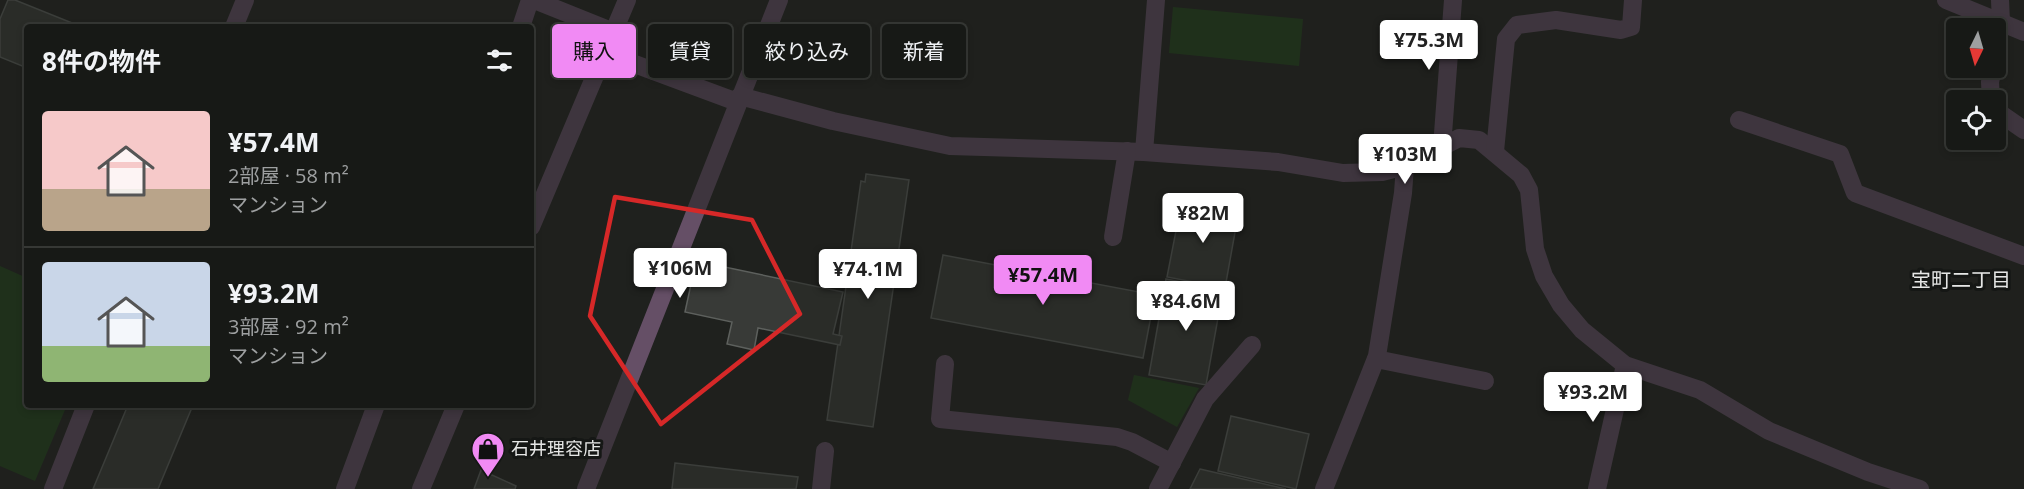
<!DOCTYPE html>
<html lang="ja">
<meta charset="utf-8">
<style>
:root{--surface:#171916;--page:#242623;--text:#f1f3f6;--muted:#9ea0a1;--line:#363835;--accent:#f18af4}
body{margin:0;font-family:"Open Sans","Noto Sans JP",sans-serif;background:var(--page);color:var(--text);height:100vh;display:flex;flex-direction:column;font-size:22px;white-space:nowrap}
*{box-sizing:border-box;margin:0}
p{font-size:20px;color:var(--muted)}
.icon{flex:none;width:33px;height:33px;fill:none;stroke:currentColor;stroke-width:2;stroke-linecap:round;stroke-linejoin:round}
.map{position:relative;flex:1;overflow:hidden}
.drawer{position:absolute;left:24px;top:24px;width:510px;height:384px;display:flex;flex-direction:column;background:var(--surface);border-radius:6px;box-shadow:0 3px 9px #0003,0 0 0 2px var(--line)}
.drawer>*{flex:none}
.top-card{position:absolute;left:552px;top:24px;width:570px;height:54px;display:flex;gap:12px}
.needle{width:39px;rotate:185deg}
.controls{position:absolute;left:1946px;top:18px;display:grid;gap:12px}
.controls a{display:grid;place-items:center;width:60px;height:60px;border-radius:6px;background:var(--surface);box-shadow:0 3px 9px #0003,0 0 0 2px var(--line);font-size:30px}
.price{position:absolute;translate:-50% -51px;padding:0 14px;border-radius:6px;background:#fff;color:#222;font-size:20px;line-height:39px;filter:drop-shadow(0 2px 3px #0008)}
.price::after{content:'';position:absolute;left:50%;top:36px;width:18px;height:14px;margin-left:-9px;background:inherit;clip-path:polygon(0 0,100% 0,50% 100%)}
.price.selected{background:var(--accent);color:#111}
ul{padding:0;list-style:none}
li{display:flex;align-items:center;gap:18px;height:150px;padding:0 18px}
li+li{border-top:2px solid var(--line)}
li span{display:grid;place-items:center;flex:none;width:168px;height:120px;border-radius:6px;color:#555}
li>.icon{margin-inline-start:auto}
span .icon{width:72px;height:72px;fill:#fffc;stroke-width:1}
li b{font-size:26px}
h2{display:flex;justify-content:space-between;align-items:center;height:72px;padding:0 18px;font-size:26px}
.chip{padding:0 21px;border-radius:6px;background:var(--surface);box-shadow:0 3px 9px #0003,0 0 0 2px var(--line);font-size:21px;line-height:54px}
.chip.selected{background:var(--accent);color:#111}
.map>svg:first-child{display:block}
.green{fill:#20441a}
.building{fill:#383a37;stroke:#5d605d;stroke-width:1.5}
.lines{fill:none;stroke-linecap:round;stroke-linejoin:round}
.minor{stroke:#654f66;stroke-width:18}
.marked{fill:none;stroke:#d62828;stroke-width:4.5;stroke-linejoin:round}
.labels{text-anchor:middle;stroke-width:6;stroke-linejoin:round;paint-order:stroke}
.poi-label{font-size:18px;fill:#e6e7e6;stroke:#151715;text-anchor:start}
.neighbourhood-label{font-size:20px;fill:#e6e7e6;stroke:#151715}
</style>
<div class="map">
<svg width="2024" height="489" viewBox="0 0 2024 489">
<rect width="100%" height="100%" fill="#1f211e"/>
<!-- green -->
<g class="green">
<path d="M1173,7L1303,19L1299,66L1169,53Z"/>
<path d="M0,266L27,278V405H67L35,481L0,466Z"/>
<path d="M1134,375L1199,388L1177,427L1128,400Z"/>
</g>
<!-- building -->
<g class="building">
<path d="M8,0H15L82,27H27V68L0,57V19Z"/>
<path d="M669,23L729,45L718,75L657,53Z"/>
<path d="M866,174L909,180L873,427L827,420L861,181L865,182Z"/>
<path d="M1182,200L1239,210L1225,288L1167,277Z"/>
<path d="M943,255L1155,295L1143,358L931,318Z"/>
<path d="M696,261L843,292L833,334L842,336L840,345L758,328L754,350L727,344L732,322L685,312Z"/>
<path d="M1166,279L1223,290L1206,385L1149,375Z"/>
<path d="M128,405H193L158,489H93Z"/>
<path d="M1231,416L1309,434L1296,489L1218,471Z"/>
<path d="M675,463L798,477L796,489H672Z"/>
<path d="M1200,469L1286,489H1190Z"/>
<path d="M481,470L516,486L515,489H474Z"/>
</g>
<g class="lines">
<!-- minor -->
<g class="minor">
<path d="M534,0L614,32"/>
<path d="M1946,0L2024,32"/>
<path d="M234,27L245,0"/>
<path d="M521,27L530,0"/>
<path d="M605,53L737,102"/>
<path d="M1995,56L2001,22L2000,0"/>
<path d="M740,96L833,121L950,146L1144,152L1278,162L1343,173L1382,172L1405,166L1459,138L1479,140L1521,175L1529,190L1535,249L1544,276L1561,305L1582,330L1625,365L1700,390L1769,431L1868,472L1920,489"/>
<path d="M1991,100L1990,82L1993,68"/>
<path d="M1995,110L2024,130"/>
<path d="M1739,120L1840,154L1855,193L2024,256"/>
<path d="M1442,147L1453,0"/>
<path d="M1495,151L1506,39L1517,25L1556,20L1621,30L1631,27L1633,0"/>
<path d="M1144,152L1156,0"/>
<path d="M531,227L627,0"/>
<path d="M1113,237L1127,151"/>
<path d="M1376,359L1485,381"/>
<path d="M945,364L940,419L1117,437L1132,442L1172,463"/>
<path d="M53,489L86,405"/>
<path d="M345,489L376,405"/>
<path d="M421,489L456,405"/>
<path d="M586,489L779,0"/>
<path d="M821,489L825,451"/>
<path d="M1158,489L1205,399L1252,345"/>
<path d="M1324,489L1377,356L1403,193L1405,166"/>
<path d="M1597,489L1625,365"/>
</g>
</g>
<!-- marked area -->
<path d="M0 0H2024V489H0ZM615,197L752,220L800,314L661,424L590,316Z" fill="#1f211e" fill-opacity=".55" fill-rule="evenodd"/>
<path class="marked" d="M615,197L752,220L800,314L661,424L590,316Z"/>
<!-- icons -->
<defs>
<g id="shop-pin" transform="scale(1.725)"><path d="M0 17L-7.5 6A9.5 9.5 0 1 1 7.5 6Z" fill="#f18af4" stroke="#151715"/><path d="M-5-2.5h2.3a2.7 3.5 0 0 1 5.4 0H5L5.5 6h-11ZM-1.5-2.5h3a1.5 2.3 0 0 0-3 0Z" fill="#111"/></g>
</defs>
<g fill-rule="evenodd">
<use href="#shop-pin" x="488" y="449"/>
</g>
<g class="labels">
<!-- poi labels -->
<g class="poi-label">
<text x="511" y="455">石井理容店</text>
</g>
<!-- neighbourhood labels -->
<g class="neighbourhood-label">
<text x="1961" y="287">宝町二丁目</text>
</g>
</g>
</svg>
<div class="controls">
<a><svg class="needle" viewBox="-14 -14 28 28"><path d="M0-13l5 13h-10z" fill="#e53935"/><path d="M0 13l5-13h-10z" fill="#9ea0a1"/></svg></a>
<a><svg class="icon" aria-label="locate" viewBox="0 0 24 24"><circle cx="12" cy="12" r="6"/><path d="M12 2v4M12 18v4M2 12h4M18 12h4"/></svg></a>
</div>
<b class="price" style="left:1429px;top:71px">¥75.3M</b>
<b class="price" style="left:1405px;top:185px">¥103M</b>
<b class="price" style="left:1203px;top:244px">¥82M</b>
<b class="price" style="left:680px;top:299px">¥106M</b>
<b class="price" style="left:868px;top:300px">¥74.1M</b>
<b class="price selected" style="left:1043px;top:306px">¥57.4M</b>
<b class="price" style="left:1186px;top:332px">¥84.6M</b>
<b class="price" style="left:1593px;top:423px">¥93.2M</b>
<div class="top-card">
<a class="chip selected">購入</a>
<a class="chip">賃貸</a>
<a class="chip">絞り込み</a>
<a class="chip">新着</a>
</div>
<section class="drawer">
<h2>8件の物件<svg class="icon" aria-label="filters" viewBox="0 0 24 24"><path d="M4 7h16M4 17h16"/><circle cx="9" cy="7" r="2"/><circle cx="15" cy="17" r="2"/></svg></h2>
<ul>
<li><span style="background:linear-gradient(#f6c9c9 65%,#b9a48a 0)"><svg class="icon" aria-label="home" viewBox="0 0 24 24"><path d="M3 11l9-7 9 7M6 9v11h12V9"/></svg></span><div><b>¥57.4M</b><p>2部屋 · 58 m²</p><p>マンション</p></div></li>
<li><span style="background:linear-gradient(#c9d6e8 70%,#8fb573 0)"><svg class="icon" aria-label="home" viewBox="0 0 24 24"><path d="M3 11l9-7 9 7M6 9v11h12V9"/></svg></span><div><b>¥93.2M</b><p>3部屋 · 92 m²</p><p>マンション</p></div></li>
</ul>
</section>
</div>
